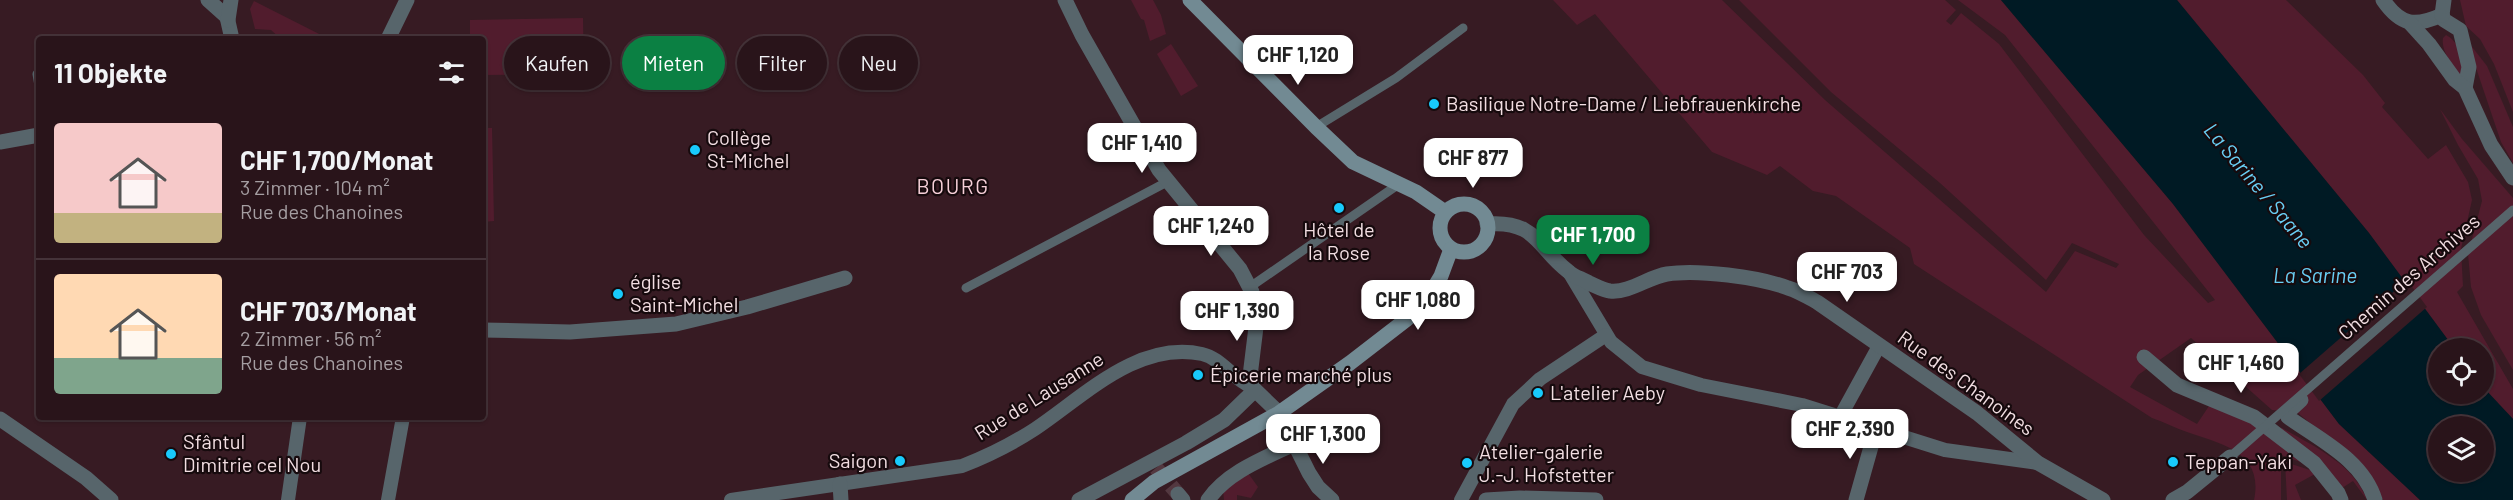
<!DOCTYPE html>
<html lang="de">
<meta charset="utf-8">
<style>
:root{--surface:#29141a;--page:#352127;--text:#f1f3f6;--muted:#a59ea2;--line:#453339;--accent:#0b8043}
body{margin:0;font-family:Barlow,sans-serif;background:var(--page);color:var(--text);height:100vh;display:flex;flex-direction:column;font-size:22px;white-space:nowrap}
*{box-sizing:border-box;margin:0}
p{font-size:20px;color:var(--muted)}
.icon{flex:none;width:33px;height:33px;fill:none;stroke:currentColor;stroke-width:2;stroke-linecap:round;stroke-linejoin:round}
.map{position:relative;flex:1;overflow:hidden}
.sheet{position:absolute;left:36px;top:36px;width:450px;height:384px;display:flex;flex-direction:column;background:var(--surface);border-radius:6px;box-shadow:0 2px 4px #0004,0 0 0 2px var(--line)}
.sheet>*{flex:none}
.banner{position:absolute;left:504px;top:36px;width:570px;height:54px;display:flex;gap:12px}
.controls{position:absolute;left:2428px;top:338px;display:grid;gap:12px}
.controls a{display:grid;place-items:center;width:66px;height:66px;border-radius:50%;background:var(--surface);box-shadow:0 2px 4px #0004,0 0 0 2px var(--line);font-size:30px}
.price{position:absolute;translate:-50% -51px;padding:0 14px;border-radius:12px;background:#fff;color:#222;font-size:20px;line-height:39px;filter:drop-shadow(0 2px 3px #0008)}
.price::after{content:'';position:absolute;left:50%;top:36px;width:18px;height:14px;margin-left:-9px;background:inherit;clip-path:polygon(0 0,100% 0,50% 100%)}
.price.selected{background:var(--accent);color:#fff}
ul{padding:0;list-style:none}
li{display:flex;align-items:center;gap:18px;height:150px;padding:0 18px}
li+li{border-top:2px solid var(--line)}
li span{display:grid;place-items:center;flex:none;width:168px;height:120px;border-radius:6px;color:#555}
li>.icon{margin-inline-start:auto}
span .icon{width:72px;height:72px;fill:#fffc;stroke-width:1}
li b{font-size:26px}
h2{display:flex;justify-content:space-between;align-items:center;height:72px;padding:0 18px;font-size:26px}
.pill{padding:0 21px;border-radius:27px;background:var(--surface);box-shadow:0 2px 4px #0004,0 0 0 2px var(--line);font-size:21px;line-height:54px}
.pill.selected{background:var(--accent);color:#fff}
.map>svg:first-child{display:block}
.green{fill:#511c2d}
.water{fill:#001a24;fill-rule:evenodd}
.pier{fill:#371b23}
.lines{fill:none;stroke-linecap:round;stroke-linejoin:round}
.minor-tunnel{stroke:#533840;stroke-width:15;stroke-dasharray:15 8;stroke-linecap:butt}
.service{stroke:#57656b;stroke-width:9}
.pedestrian{stroke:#57656b;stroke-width:14}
.minor{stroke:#57656b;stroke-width:15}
.tertiary{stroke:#57656b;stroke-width:15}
.secondary{stroke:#728a93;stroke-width:15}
.service-bridge{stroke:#57656b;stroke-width:9}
.poi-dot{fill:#18cafc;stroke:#160a0d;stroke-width:2}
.labels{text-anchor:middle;stroke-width:4.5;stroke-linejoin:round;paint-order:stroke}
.poi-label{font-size:20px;fill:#f2dee2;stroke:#160a0d;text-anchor:start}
.street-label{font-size:20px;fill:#f2dee2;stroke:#160a0d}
.water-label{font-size:21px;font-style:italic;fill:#69cff4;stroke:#160a0d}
.neighbourhood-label{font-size:21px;letter-spacing:1.5px;fill:#f6cfd8;stroke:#160a0d}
</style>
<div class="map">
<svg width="2513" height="500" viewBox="0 0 2513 500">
<rect width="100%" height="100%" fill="#371b23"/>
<!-- green -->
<g class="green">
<path d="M1131,0H1153L1161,15L1166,34L1150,41L1144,20L1141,19Z"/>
<path d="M1553,0H1722L1825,100L2046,292L2075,251L2116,268L2119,264L2072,243L2046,280L1940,183L1831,92L1739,0H1945L1956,10L1946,21L1951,25L1961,13L1999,44L2144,235L2208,303L2215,300L2005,35L1958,0H2001L2173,204L2339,424L2420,500H2383L2370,475L2335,444L2298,413L2272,410L2191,338L2138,375L2130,387L2197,424L2211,403L2253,424L2306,464L2281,455V500H2254C2264,452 2222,444 2187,432C2175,428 2164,422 2152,418L1914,264L1910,248L1836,196L1813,191L1780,166L1767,175L1712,152L1595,14L1577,25Z"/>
<path d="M2177,0H2286L2363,75L2385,103L2382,107L2428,159L2446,145L2468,182L2472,200L2461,249L2463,286L2457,292L2513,389V419L2484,388V348H2454L2369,233Z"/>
<path d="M2460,0H2513V112L2494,64L2480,39L2466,26Z"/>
<path d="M254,1L329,39H281L271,30L255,29L250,9Z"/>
<path d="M583,18L584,74L483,75V39H470V20Z"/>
<path d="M2446,35C2460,42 2462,59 2465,72L2459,75C2452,64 2441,51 2443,38Z"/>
<path d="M2469,43L2487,66L2513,127V163L2501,142L2471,53Z"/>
<path d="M1171,44L1198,86L1181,96L1157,54Z"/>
<path d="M2440,109L2462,139L2513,198V370L2481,315L2471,287L2468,254L2482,201L2478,179L2458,145Z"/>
<path d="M483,128H492L494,221L483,222Z"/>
<path d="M2282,428C2313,446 2354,464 2367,500L2353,481L2342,488L2279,431Z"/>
<path d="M2285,462L2313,471L2315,474L2295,485L2301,500H2287Z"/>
<path d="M1248,473L1258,487L1251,498L1237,495V500H1224L1223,490Z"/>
</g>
<!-- water -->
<path class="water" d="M2001,0H2177L2369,233L2454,348H2439V393H2484V388L2513,419V500H2420L2339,424L2173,204ZM2439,426H2484V471H2439Z"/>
<!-- pier -->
<path class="pier" d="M2407,280L2427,307L2319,401L2299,374Z"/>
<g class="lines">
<!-- minor-tunnel -->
<path class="minor-tunnel" d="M1156,468L1178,494"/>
<!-- service -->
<g class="service">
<path d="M39,74H37L39,86"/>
<path d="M1316,127L1396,78L1463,28"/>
<path d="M1250,287L1399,184"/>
<path d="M966,288L1167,182"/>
</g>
<!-- pedestrian -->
<g class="pedestrian">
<path d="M1569,272L1611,342L1642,367L1701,385L1802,405L1945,450L2038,463"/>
<path d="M1840,417L1879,346"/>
<path d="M288,500L300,417"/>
<path d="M388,500L403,417"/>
<path d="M731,500L962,466C988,456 1012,444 1035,429C1083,397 1138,340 1202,354C1221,358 1234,380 1252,387"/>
<path d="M1461,500L1513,404L1540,379L1606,335"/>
</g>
<!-- minor -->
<g class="minor">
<path d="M208,0L227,17L232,39"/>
<path d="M1065,0L1082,35L1159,170L1240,269L1252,292L1257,319L1250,376L1252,387L1279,413L1309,473L1318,487L1332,500"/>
<path d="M2383,0C2401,26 2415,27 2442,15"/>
<path d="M2442,15L2444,20L2460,30L2469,67L2465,88"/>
<path d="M228,20L231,0"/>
<path d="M2409,22L2429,44L2455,80L2465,88L2491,145L2513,178"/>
<path d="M0,142L39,135"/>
<path d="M1487,224C1537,220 1537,248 1569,272C1574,277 1583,279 1589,283C1596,286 1603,290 1610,291C1630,293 1648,277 1667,274C1697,269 1759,277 1788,288C1798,291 1808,297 1817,302L1977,413L2038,463L2103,500"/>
<path d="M483,330L570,332L676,324L747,307L845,278"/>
<path d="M2144,357L2177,385L2254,417L2314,463L2338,493L2341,500"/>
<path d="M2301,400L2288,412V417C2320,440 2363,460 2375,500"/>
<path d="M0,419L86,478L111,500"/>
<path d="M840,484L841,500"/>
<path d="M1178,494L1183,500"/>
<path d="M1079,500L1186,443L1224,420L1255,390"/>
<path d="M1208,500C1227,472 1265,458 1294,444"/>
<path d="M1486,500L1520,498L1596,500"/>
<path d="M1856,500L1876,429"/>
<path d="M2173,500L2187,492L2230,457"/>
</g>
<!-- tertiary -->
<g class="tertiary">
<path d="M2442,15L2444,0"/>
<path d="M388,39L407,0"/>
</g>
<!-- secondary -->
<g class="secondary">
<path d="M1190,0L1316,127L1353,162L1416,192L1445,212"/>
<circle cx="1464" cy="228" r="24"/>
<path d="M1132,500L1154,482L1279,413L1350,363L1407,319L1423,306L1441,276L1451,249"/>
</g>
<!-- service-bridge -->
<path class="service-bridge" d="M2230,457L2513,210"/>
</g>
<!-- markers -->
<g class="poi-dot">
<circle cx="1434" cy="104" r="6"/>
<circle cx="695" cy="150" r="6"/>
<circle cx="1339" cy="208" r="6"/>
<circle cx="618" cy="294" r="6"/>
<circle cx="1198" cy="375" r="6"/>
<circle cx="1538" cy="393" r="6"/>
<circle cx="171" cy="454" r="6"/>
<circle cx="900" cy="461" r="6"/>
<circle cx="2173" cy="462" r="6"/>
<circle cx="1467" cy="463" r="6"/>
</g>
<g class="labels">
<!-- poi labels -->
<g class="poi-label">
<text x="1446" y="111">Basilique Notre-Dame / Liebfrauenkirche</text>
<text x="707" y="145">Collège<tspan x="707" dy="23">St-Michel</tspan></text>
<text x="1339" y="237" text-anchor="middle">Hôtel de<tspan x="1339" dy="23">la Rose</tspan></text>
<text x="630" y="289">église<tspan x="630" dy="23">Saint-Michel</tspan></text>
<text x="1210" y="382">Épicerie marché plus</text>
<text x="1550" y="400">L'atelier Aeby</text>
<text x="183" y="449">Sfântul<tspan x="183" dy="23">Dimitrie cel Nou</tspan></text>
<text x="1479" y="459">Atelier-galerie<tspan x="1479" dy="23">J.-J. Hofstetter</tspan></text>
<text x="888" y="468" text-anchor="end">Saigon</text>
<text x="2185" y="469">Teppan-Yaki</text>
</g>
<!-- street labels -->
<g class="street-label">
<text transform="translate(2409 277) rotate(-41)" y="7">Chemin des Archives</text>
<text transform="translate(1966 383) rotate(36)" y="7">Rue des Chanoines</text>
<text transform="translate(1039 396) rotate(-32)" y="7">Rue de Lausanne</text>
</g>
<!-- water labels -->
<g class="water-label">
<text transform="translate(2258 186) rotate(50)" y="7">La Sarine / Saane</text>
<text x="2315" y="283">La Sarine</text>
</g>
<!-- neighbourhood labels -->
<g class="neighbourhood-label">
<text x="953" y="194">BOURG</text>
</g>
</g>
</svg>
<div class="controls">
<a><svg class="icon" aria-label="locate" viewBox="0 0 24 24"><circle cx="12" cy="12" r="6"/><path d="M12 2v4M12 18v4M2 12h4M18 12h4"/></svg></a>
<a><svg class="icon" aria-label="layers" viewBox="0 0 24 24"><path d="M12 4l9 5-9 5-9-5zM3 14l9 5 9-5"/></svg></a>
</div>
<b class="price" style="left:1298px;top:86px">CHF 1,120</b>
<b class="price" style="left:1142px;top:174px">CHF 1,410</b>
<b class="price" style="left:1473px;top:189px">CHF 877</b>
<b class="price" style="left:1211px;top:257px">CHF 1,240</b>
<b class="price selected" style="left:1593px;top:266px">CHF 1,700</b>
<b class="price" style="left:1847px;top:303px">CHF 703</b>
<b class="price" style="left:1418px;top:331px">CHF 1,080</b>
<b class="price" style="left:1237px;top:342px">CHF 1,390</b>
<b class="price" style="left:2241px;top:394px">CHF 1,460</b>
<b class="price" style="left:1850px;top:460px">CHF 2,390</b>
<b class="price" style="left:1323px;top:465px">CHF 1,300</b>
<div class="banner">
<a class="pill">Kaufen</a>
<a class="pill selected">Mieten</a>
<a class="pill">Filter</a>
<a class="pill">Neu</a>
</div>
<section class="sheet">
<h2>11 Objekte<svg class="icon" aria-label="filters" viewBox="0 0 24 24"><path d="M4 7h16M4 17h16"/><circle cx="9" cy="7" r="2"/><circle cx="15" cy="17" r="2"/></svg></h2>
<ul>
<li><span style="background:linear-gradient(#f6c9c9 75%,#c2b280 0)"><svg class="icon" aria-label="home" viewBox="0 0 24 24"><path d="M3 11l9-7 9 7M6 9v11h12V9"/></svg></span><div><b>CHF 1,700/Monat</b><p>3 Zimmer · 104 m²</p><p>Rue des Chanoines</p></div></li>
<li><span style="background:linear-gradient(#ffd9b3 70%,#7fa58c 0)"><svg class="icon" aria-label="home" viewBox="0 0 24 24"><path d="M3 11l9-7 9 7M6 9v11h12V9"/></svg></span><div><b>CHF 703/Monat</b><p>2 Zimmer · 56 m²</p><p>Rue des Chanoines</p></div></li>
</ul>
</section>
</div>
